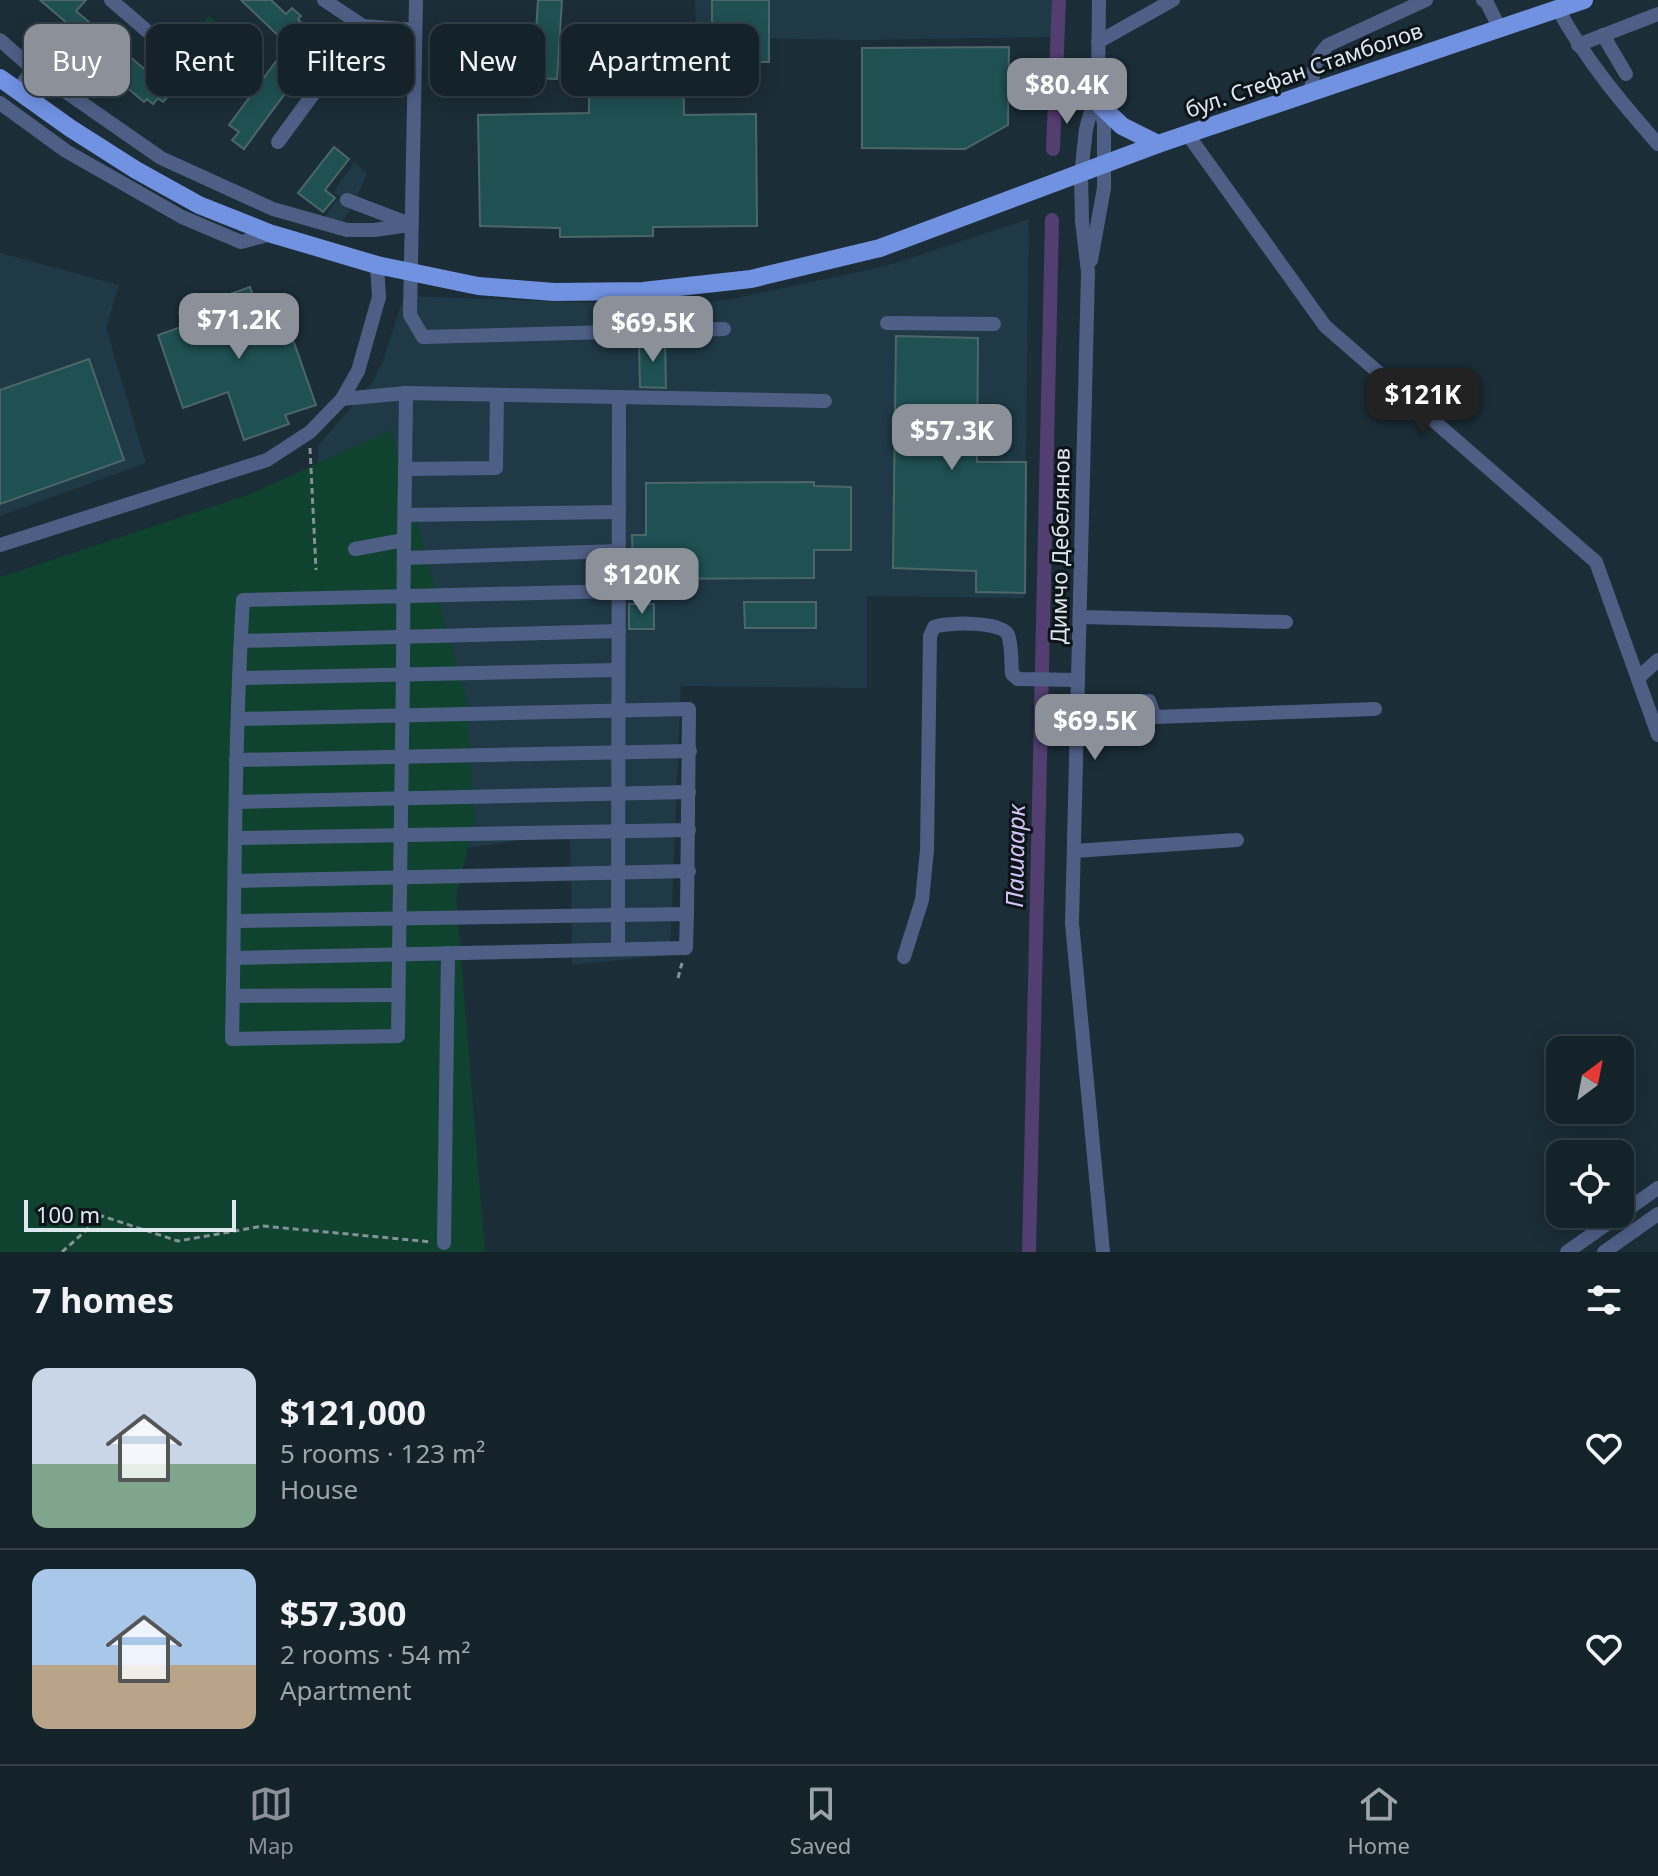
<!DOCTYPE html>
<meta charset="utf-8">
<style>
:root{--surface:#142229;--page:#212f35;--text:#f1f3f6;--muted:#9da4a8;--line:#333f46;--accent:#8c9099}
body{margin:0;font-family:"Noto Sans",sans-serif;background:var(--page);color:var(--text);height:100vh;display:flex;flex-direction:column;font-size:30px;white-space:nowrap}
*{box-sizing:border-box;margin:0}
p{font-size:26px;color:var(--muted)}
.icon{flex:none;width:44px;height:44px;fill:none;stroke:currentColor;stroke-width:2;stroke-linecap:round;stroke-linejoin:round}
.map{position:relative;height:1252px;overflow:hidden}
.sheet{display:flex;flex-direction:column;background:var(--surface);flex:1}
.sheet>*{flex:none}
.banner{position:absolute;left:24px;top:24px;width:800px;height:72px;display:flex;gap:16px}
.needle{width:52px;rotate:32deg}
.tools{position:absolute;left:1546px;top:1036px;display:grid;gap:16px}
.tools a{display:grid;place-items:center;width:88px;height:88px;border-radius:16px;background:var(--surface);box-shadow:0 4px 20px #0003,0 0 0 2px var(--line);font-size:40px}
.scale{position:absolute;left:24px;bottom:20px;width:212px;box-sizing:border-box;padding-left:8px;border:4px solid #dde8ef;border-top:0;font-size:22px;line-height:28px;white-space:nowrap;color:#dde8ef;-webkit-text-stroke:6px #0c1419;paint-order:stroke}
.price{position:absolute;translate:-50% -68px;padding:0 18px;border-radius:16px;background:var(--accent);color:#fff;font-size:26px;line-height:52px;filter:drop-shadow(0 2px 4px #0008)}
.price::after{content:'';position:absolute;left:50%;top:48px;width:24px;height:18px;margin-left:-12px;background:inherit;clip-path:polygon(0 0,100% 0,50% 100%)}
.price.active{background:#222;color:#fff}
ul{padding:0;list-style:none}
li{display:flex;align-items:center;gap:24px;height:200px;padding:0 32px}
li+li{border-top:2px solid var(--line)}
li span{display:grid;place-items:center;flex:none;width:224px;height:160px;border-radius:16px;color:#555}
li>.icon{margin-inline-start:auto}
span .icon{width:96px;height:96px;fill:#fffc;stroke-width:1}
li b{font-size:34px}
h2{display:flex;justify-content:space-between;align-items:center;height:96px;padding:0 32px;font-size:34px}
.chip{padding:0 28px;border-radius:16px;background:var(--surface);box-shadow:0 4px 20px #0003,0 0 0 2px var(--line);font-size:28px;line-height:72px}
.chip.active{background:var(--accent);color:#fff}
.tab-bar{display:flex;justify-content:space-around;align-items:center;height:112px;border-top:2px solid var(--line);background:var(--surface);font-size:22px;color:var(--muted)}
.tab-bar a{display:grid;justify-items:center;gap:4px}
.tab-bar .active{color:var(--accent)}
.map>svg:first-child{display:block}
.built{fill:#1f3a46}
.green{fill:#0f432f}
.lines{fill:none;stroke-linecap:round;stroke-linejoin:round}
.canal{stroke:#533e72;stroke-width:14}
.building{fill:#1f5052;stroke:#4d6768;stroke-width:2}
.path{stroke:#84929a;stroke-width:3;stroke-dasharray:6 4;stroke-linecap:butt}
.minor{stroke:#4e5f86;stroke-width:14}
.major{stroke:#7191e1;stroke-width:18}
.labels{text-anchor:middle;stroke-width:6;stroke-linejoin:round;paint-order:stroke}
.street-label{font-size:22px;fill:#dde8ef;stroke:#0c1419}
.water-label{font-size:24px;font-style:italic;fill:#d5c3f5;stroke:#0c1419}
</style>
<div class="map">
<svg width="1658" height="1252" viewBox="0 0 1658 1252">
<rect width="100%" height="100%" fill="#1b2d37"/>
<!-- built -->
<g class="built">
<path d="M695,0H1059L1058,37L856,40L696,37Z"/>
<path d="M354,162L367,174L349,212L340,225L324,218L340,197L334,192Z"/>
<path d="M1029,219L1024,598L867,596V688L681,686L670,955L572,965L570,833L446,851L319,558L318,446L372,383L382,363L404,296L653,305L727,300L886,266Z"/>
<path d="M0,253L119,285L106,328L146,463L0,516Z"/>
</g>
<!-- green -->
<g class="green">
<path d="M209,16L237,41L217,64L188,38Z"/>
<path d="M391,430L466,697L475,820L456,895L485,1252H0V577L248,495Z"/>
</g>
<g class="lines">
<!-- canal -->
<g class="canal">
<path d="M1053,149L1059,0"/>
<path d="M1029,1252L1052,220"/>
</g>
</g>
<!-- building -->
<g class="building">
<path d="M40,0H86L76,11L155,78L157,75L174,90L163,102L158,98L153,104L147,99L144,102L119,81L122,78L64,28L68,24Z"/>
<path d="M241,0H271L286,14L292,8L301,16L298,19L303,25L302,26L314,35L311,39L320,46L244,149L232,140L239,132L229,125L288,45Z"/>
<path d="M538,0H562L557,79L533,78Z"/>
<path d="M712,0H769V62L712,61Z"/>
<path d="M1009,47L1008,125L965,149L862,148V48Z"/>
<path d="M683,67L684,115L756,114L757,226L653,227V236L560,237V228L480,226L478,115L589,113V68Z"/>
<path d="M334,147L349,159L325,190L335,198L323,212L298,193Z"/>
<path d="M250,287L257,307L279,300L316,405L285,415L289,424L244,440L228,392L183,408L158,335L184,326L179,312Z"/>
<path d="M896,336L978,338L977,462H1026L1025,593L976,592V571L893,568Z"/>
<path d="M639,341H665L666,388L640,387Z"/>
<path d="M89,359L124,460L0,504V390Z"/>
<path d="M814,482V486L851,487V550H814V578L646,579V566L633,567L632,535H646V483Z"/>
<path d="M744,602H816V628H745Z"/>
<rect x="629" y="604" width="25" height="25"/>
</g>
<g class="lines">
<!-- path -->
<g class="path">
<path d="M310,448L316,570"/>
<path d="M678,978L682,963"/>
<path d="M62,1252L102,1216L178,1241L263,1226L432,1242"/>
</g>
<!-- minor -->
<g class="minor">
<path d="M111,0L183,62"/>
<path d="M324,0L363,26"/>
<path d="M416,0L410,315L423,337L724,329"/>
<path d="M1483,0L1487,3L1500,29"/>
<path d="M1558,9C1585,59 1621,102 1658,144"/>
<path d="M1603,35L1626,74"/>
<path d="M0,40L33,69L17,91"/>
<path d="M1098,42L1173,0"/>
<path d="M1578,45L1658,14"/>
<path d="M33,69L161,158L273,209L347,230H374L410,225"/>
<path d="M1098,85L1086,129L1081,175L1082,221L1088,272L1072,923L1103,1252"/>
<path d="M1311,93C1313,73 1313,60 1328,45L1426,0"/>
<path d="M0,103L66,151L182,217L241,242L272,234"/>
<path d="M1188,135L1325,326L1596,562L1658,735"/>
<path d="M278,142L363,26L415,30"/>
<path d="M347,200L410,224"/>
<path d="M1091,260L1104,188V125L1098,85L1099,0"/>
<path d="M887,323L994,324"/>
<path d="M406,393C405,486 403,580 403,674L399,954L398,1036L232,1039C235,892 234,746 243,600L619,591"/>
<path d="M342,399L406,393L825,401"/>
<path d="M405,469L496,468L497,395"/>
<path d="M405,515L619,512"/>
<path d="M0,545L267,460L310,432L342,399L358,371L379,297L377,265"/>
<path d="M355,549L404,540"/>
<path d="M404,558L619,551"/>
<path d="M1080,617L1286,622"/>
<path d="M241,641L619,631"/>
<path d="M240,678L618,670"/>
<path d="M1638,678L1658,660"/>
<path d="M1078,704L1149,701L1155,717L1375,709"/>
<path d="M238,719L689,709L687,914"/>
<path d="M236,760L690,751"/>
<path d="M236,802L689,792"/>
<path d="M237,838L689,830"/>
<path d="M1074,851L1237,840"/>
<path d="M236,881L689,871"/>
<path d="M618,949L619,397"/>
<path d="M904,957L922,900L927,850L930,636L934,627C946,622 1003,621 1008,635C1012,645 1011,662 1012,674L1018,679L1078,680"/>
<path d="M233,958L686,948L687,914L236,921"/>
<path d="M233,996L397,995"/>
<path d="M444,1243L448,953"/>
<path d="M1567,1252L1658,1188"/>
<path d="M1604,1252L1658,1214"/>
</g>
<!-- major -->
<g class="major">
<path d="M0,78L70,128L136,170L199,205L272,234L377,265L478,286L554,292L643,291L751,279L880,248L1158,144L1584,0"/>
<path d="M1101,106L1122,126L1158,144"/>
</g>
</g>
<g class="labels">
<!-- street labels -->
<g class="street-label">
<text transform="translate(1304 70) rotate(-19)" y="8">бул. Стефан Стамболов</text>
<text transform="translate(1060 546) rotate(-89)" y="8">Димчо Дебелянов</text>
</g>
<!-- water labels -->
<g class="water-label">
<text transform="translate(1016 856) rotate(-89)" y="8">Пашаарк</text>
</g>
</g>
</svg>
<div class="tools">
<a><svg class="needle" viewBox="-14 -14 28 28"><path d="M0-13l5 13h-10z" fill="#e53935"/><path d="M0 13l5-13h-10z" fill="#9da4a8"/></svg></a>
<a><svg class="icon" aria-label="locate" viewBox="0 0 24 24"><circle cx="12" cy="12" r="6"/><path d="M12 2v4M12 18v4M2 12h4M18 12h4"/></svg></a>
</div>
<div class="scale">100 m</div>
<b class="price" style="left:1067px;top:126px">$80.4K</b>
<b class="price" style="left:239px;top:361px">$71.2K</b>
<b class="price" style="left:653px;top:364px">$69.5K</b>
<b class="price active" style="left:1423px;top:436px">$121K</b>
<b class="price" style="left:952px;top:472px">$57.3K</b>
<b class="price" style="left:642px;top:616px">$120K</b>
<b class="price" style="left:1095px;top:762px">$69.5K</b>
<div class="banner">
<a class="chip active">Buy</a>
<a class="chip">Rent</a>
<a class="chip">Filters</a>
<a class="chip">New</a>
<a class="chip">Apartment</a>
</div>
</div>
<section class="sheet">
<h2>7 homes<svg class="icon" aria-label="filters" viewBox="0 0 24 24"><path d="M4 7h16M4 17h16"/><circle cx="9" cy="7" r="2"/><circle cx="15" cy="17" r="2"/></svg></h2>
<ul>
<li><span style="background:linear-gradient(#c9d6e8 60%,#7fa58c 0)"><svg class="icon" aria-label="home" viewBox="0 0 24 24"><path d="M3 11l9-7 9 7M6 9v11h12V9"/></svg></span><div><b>$121,000</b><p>5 rooms · 123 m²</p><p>House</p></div><svg class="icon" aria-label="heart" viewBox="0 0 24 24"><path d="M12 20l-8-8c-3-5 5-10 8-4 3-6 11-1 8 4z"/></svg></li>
<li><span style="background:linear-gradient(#a9c7e8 60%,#b9a48a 0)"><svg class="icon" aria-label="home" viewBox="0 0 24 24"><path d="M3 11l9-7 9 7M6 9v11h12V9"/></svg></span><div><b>$57,300</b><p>2 rooms · 54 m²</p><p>Apartment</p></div><svg class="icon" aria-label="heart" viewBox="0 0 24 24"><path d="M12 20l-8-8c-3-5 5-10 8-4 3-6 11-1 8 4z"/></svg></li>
</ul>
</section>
<nav class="tab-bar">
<a class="active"><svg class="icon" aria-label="map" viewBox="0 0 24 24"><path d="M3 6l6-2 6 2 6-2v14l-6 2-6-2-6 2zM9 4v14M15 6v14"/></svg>Map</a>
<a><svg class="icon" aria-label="saved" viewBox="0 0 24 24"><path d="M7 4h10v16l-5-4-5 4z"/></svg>Saved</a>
<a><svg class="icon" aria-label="home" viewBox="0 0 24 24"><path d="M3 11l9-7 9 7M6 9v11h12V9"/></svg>Home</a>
</nav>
